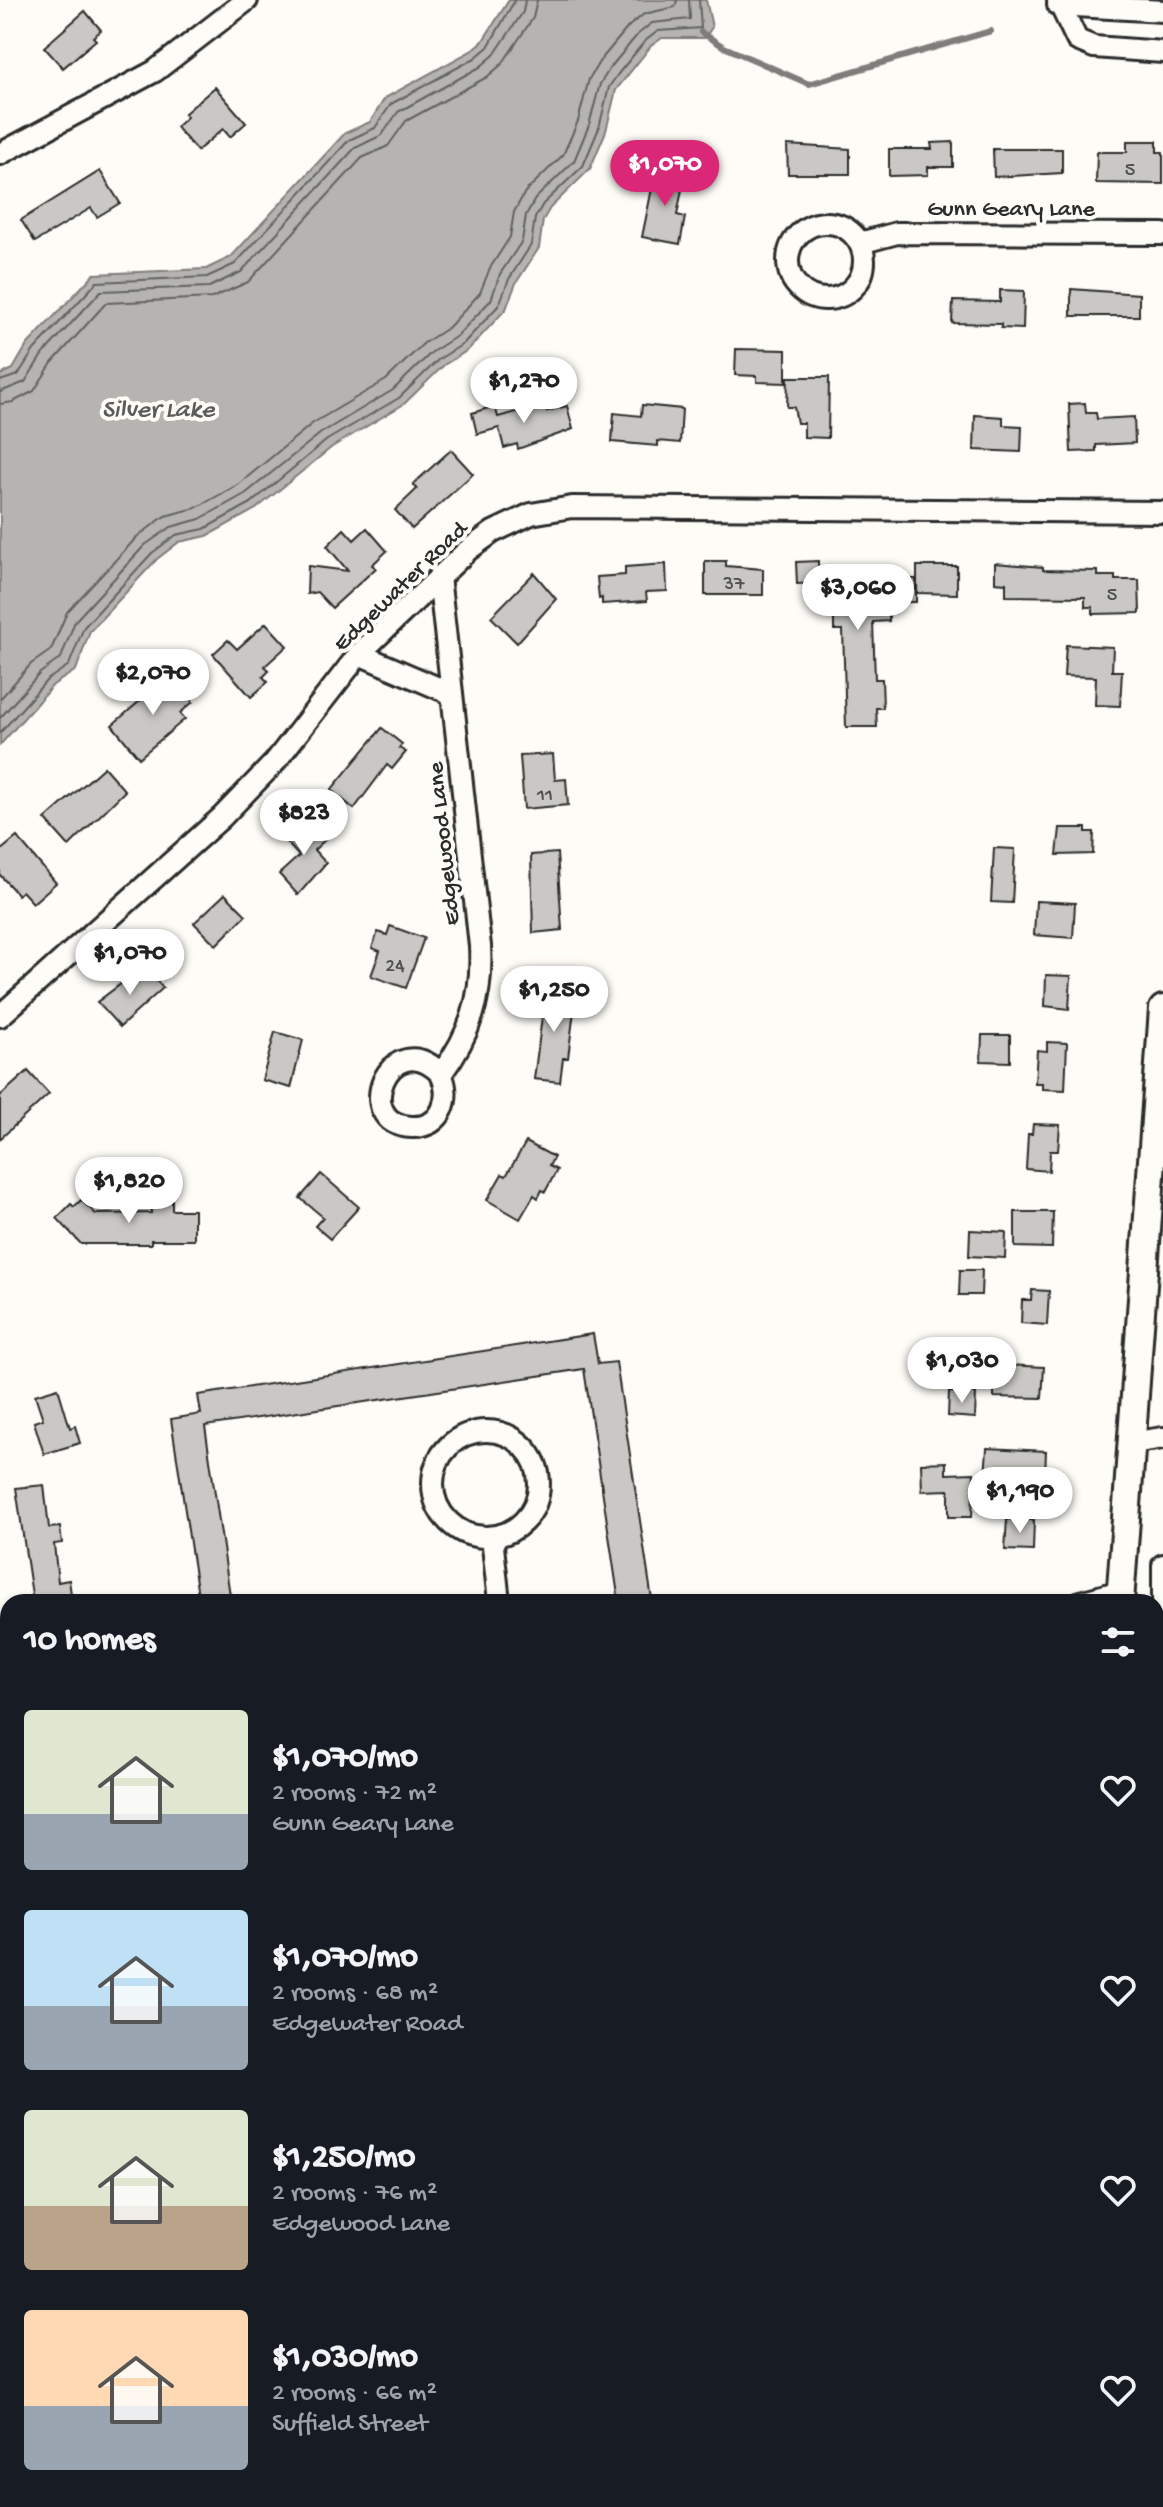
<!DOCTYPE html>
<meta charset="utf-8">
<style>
:root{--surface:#171b24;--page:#20242c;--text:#f1f3f6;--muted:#9ea1a6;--accent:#db2777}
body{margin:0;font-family:"Gochi Hand",sans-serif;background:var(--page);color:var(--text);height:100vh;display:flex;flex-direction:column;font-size:30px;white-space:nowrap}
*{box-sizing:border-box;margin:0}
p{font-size:26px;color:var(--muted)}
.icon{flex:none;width:44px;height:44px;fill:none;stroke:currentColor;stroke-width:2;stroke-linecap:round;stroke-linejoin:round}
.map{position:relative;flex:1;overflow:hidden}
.sheet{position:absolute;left:0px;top:1594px;width:1164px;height:914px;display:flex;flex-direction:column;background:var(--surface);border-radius:24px 24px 0 0;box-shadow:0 2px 6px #0004}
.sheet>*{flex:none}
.price{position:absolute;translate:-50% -68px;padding:0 18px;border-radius:28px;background:#fff;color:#222;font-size:26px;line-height:52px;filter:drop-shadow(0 2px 4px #0008)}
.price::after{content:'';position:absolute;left:50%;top:48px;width:24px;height:18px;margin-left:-12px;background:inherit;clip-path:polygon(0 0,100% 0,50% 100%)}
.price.selected{background:var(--accent);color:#fff}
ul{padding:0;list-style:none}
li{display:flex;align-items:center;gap:24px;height:200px;padding:0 24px}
li span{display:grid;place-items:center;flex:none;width:224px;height:160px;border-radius:8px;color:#555}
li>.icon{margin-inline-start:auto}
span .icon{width:96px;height:96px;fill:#fffc;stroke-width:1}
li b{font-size:34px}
h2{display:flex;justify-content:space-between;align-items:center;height:96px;padding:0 24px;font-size:34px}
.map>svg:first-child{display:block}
.water{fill:#b5b4b1;stroke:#7e7d7b;stroke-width:2}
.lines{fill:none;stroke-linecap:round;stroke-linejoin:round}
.shore{stroke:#626261;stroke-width:2}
.stream{stroke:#7e7d7b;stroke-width:6}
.building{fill:#c9c8c4;stroke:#2b2b2b;stroke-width:2}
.minor-casing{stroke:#2b2b2b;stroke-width:26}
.major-casing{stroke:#2b2b2b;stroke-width:32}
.minor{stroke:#fdfcf7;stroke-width:20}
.major{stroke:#fdfcf7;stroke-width:26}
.labels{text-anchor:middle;stroke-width:8;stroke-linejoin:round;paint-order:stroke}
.number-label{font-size:20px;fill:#525251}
.street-label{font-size:24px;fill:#2b2b2b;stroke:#fdfcf7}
.water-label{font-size:26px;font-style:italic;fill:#5b5b5a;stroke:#fdfcf7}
</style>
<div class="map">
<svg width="1163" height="2507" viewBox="0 0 1163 2507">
<rect width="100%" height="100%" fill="#fdfcf7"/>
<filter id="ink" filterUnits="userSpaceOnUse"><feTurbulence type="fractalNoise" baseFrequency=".0125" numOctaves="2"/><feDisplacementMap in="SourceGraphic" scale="16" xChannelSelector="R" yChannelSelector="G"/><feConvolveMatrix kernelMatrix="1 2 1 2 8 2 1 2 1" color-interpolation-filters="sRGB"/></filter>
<g filter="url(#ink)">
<!-- water -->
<path class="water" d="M509,0H706L712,27L705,38H662L651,46L616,90L606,131L590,169L550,208L543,220L539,248L516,283L506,309L468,350L444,365L404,404L332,447L256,509L207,536L179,542L157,559L90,631L76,670L53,685L0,745V375L13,369L27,345L94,274L206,269L231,257L345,133L370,122L385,98L471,51L482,42Z"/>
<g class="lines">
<!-- shore -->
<g class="shore">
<path d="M0,381L18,375L34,350L97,282L207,277L235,264L349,140L375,128L391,104L475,58L488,47L515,0"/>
<path d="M0,392L25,382L42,355L101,291L209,287L241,272L355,148L382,135L398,112L480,67L494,55L523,12L525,0"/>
<path d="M0,404L13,402L34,391L52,363L106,303L212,298L248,282L362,158L388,146L406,121L487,77L502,64L533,18L537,0"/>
<path d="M0,699L31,664L51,650L67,612L138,536L165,516L196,508L239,484L313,423L386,380L424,343L449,327L480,293L490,268L510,237L514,212L525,192L563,155L578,121L589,79L599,62L629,26L644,14L675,7L677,0"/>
<path d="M0,718L40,673L61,658L75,621L145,545L171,527L200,519L245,494L321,433L393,390L432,352L457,336L491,300L500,274L522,241L526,215L535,199L574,161L589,125L600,84L610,68L638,34L652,23L690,19L689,0"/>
<path d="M0,733L47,680L69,665L84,627L152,553L176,535L204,529L251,503L327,440L399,398L439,359L463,344L499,305L509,279L531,245L535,218L543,204L583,166L599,128L609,87L618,74L645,41L658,31L701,28L699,0"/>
</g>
<!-- stream -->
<g class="stream">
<path d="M701,32L724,47L809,84L991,31"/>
<path d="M1156,2462L1163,2458"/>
<path d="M1079,2507L1091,2500"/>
</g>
</g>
<!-- building -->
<g class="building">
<path d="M85,11L101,30L93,37L96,40L63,68L44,47Z"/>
<path d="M215,87L246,123L230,137L223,129L197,151L176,127L187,117L184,114Z"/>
<path d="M1127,141H1157V152H1163V184L1096,183L1097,152H1127Z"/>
<path d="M953,142V167H928V175L889,176V149H932L931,143Z"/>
<path d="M787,145L850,149V174H788Z"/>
<path d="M993,149H1062V173L994,177Z"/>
<path d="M656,169L685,174L677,215L685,217L680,244L642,237Z"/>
<path d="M100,171L120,203L97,217L91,208L35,242L21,220Z"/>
<path d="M1071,289L1139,294V316H1071Z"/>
<path d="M1000,290L1024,291L1023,329L1001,328V324L952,323L953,301L1000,302Z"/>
<path d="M736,349L786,350V383L757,382V376L735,375Z"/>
<path d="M788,377H829L828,438L804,437V423H797L794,407H787Z"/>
<path d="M1085,403L1086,413H1096L1097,419L1134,417L1135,443L1096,445V451L1071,452L1069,404Z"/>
<path d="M545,404L547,411L567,406L573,429L518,449L517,444L504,448L499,428L477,434L472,413L495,406L498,417Z"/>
<path d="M642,405L682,409L680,443L658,441V446L612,442L614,413L641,416Z"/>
<path d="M975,415L1003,417V425L1022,426L1021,452L974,450Z"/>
<path d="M451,450L473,474L412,529L395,510L417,489L413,484Z"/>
<path d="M367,528L387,551L372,565L376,568L332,608L317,592L307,594L308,566L348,571L327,546L344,529L354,540Z"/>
<path d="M705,561H726V566L763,569V595H705Z"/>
<path d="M818,561V575H834V579H916V602H889V621L873,622L875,679H882L883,708H876L877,727H846L843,630H834V609H825L822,601H817V583L797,584L796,562Z"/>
<path d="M995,563L1043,567V570L1098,571V576H1115V580H1139L1140,613L1093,614V607H1085V597L1006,596V583L995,582Z"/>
<path d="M666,564L667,591L646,592L647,601L602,604V598L599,599L597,577L625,575V567Z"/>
<path d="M917,566H957V594L917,593Z"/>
<path d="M534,573L556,599L517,643L491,617Z"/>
<path d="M266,623L287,646L265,666L269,671L263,677L268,682L251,697L213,654L228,640L237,649Z"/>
<path d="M1066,645L1113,647L1112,671H1122L1120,706L1095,705L1096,677L1064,676Z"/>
<path d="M170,675L193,702L180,713L185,719L139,758L112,725Z"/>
<path d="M382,728L402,744L399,748L406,752L392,769L387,765L354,809L331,790Z"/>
<path d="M553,754L555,780L566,779L568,805L524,809L520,756Z"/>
<path d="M104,767L125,791L69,846L45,819Z"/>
<path d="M308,818L327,838L314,850L326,863L298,895L279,874L299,856L287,843Z"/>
<path d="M1060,828H1086V832H1094L1093,854L1057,855Z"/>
<path d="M17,837L56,883L33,903L22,891L18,895L0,875V851Z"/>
<path d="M994,848L1015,849L1012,903L991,902Z"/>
<path d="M557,853L562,930L533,933L531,855Z"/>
<path d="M225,894L246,915L216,945L194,923Z"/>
<path d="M1036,901L1075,903L1073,938L1034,935Z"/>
<path d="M390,926L424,938L406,988L371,976L380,951L372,948L378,932L387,935Z"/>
<path d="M146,969L163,988L120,1027L97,1002L134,974L137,978Z"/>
<path d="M1046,975L1071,976L1069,1009L1045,1006Z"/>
<path d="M538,991L576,995L568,1058H563L560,1082L534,1079L543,1009L536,1008Z"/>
<path d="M275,1032L303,1040L291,1088L262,1080Z"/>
<path d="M982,1035H1010V1062L981,1061Z"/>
<path d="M1047,1042L1067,1043L1065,1090L1042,1089V1083H1035L1037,1050L1047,1051Z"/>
<path d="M28,1071L49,1094L0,1139V1096Z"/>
<path d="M1033,1124L1060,1125L1058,1151H1050L1049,1171L1026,1169L1028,1134H1032Z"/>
<path d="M526,1142L554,1157L549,1166L557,1170L545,1192L542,1190L538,1198L534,1195L520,1219L487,1200L502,1174L506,1176Z"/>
<path d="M321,1174L359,1207L330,1239L315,1226L323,1217L300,1198Z"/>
<path d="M151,1199H172V1210H194V1240H151V1244H81L57,1218L71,1204L74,1207L81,1200L96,1214L151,1213Z"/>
<path d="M1015,1212H1053L1052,1248L1015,1247Z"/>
<path d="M970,1230L1006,1232L1005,1258L969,1256Z"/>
<path d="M960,1270H982L981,1295H959Z"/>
<path d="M1032,1290L1049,1291L1047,1325L1021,1323L1022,1300H1031Z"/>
<path d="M593,1334L598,1364L616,1362L652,1600L619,1602L584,1369L205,1426L231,1602H199L171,1419L201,1414L198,1395Z"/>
<path d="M1005,1365L1044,1367L1042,1398L994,1397V1379H998V1372L1005,1373Z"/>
<path d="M58,1388L70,1428L75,1426L80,1443L44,1454L34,1422L43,1419L35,1395Z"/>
<path d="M949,1392L976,1393L975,1418L948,1416Z"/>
<path d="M987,1448L1046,1451L1045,1476L1006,1474V1479L985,1478Z"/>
<path d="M946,1462V1474L974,1473L972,1517H949V1490L922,1491L921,1463Z"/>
<path d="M44,1485L49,1528L60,1527L62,1543L54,1544L58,1582L69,1580L72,1601L33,1602L16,1488Z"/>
<path d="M1007,1519L1034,1520L1033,1551L1005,1550Z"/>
</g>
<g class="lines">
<!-- minor casing -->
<g class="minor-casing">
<g id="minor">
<path d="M1058,0L1077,40L1094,47L1163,52"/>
<path d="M1058,5L1163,11"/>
<path d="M0,154L155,71L247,0"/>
<circle cx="826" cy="261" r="38"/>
<path d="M860,243L897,233L1163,234"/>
<path d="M439,576L480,946C483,996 471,1034 441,1074C390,1022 349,1125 412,1127C443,1128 452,1097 441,1074"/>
<path d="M359,654L452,694"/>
<path d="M0,1016L222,817L275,762L359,654L468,550L493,532L531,514L572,507L1163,512"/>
<circle cx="486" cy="1484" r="53"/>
<path d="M1131,1443L1163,1438"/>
<path d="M492,1537L499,1602"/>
<path d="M1163,1565V1634"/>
<path d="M1080,1602L1121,1591"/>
<path d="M1156,1724L1163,1721"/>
<path d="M0,1739L8,1773"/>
<path d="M1163,1803L1157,1812L1163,1832"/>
<path d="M1156,1930L1163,1928"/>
<path d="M0,2071L8,2070"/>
<path d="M1160,2090L1163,2073"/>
<path d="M1156,2274H1159L1163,2250"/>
<path d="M560,2500L562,2507"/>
<path d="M720,2500L722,2507"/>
<path d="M929,2500L930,2507"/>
<path d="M594,2507L611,2500"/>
</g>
</g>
<!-- major casing -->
<g class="major-casing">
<g id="major">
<path d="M1120,1602L1163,1009"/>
<path d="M989,2507L990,2500"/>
</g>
</g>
<!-- minor -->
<use href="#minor" class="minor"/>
<!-- major -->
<use href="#major" class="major"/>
</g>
</g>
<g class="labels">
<!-- number labels -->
<g class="number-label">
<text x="1130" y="175">5</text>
<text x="734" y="589">37</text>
<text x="1112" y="600">5</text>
<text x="545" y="800">11</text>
<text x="395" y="971">24</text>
</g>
<!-- street labels -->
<g class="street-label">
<text x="1011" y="215">Gunn Geary Lane</text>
<text transform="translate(399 585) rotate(-44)" y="8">Edgewater Road</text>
<text transform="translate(442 844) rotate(-96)" y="8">Edgewood Lane</text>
</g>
<!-- water labels -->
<g class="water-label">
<text x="158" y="416">Silver Lake</text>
</g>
</g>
</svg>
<b class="price selected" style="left:665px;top:208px">$1,070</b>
<b class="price" style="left:524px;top:425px">$1,270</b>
<b class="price" style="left:858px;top:632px">$3,060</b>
<b class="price" style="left:153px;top:717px">$2,070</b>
<b class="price" style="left:304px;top:857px">$823</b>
<b class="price" style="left:130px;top:997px">$1,070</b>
<b class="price" style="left:554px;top:1034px">$1,250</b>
<b class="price" style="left:129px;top:1225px">$1,820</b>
<b class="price" style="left:962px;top:1405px">$1,030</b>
<b class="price" style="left:1020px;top:1535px">$1,190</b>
<section class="sheet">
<h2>10 homes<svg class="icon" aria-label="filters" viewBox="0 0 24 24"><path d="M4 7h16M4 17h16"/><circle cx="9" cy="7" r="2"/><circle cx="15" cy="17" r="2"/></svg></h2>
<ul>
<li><span style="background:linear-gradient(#dfe7d0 65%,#9aa5b1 0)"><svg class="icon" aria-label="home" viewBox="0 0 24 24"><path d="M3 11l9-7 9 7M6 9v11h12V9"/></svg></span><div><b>$1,070/mo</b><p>2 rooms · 72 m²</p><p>Gunn Geary Lane</p></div><svg class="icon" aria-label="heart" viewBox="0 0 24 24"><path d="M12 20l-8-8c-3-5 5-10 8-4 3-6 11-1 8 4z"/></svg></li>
<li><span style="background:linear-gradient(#bfe0f5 60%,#9aa5b1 0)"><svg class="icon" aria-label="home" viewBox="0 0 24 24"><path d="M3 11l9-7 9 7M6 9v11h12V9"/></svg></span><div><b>$1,070/mo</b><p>2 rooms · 68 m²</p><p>Edgewater Road</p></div><svg class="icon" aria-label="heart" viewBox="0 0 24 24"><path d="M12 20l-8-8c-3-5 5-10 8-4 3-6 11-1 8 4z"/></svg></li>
<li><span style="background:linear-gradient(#dfe7d0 60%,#b9a48a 0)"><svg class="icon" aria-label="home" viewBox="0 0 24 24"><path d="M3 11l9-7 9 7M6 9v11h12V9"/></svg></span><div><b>$1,250/mo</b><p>2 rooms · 76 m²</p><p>Edgewood Lane</p></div><svg class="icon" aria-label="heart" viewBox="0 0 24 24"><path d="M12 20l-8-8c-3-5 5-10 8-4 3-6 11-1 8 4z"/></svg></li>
<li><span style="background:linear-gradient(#ffd9b3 60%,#9aa5b1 0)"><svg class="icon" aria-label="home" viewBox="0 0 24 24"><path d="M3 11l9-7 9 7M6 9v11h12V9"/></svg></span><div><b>$1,030/mo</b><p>2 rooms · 66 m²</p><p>Suffield Street</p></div><svg class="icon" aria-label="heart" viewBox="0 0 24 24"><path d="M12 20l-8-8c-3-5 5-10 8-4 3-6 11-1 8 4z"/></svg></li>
</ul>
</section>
</div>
